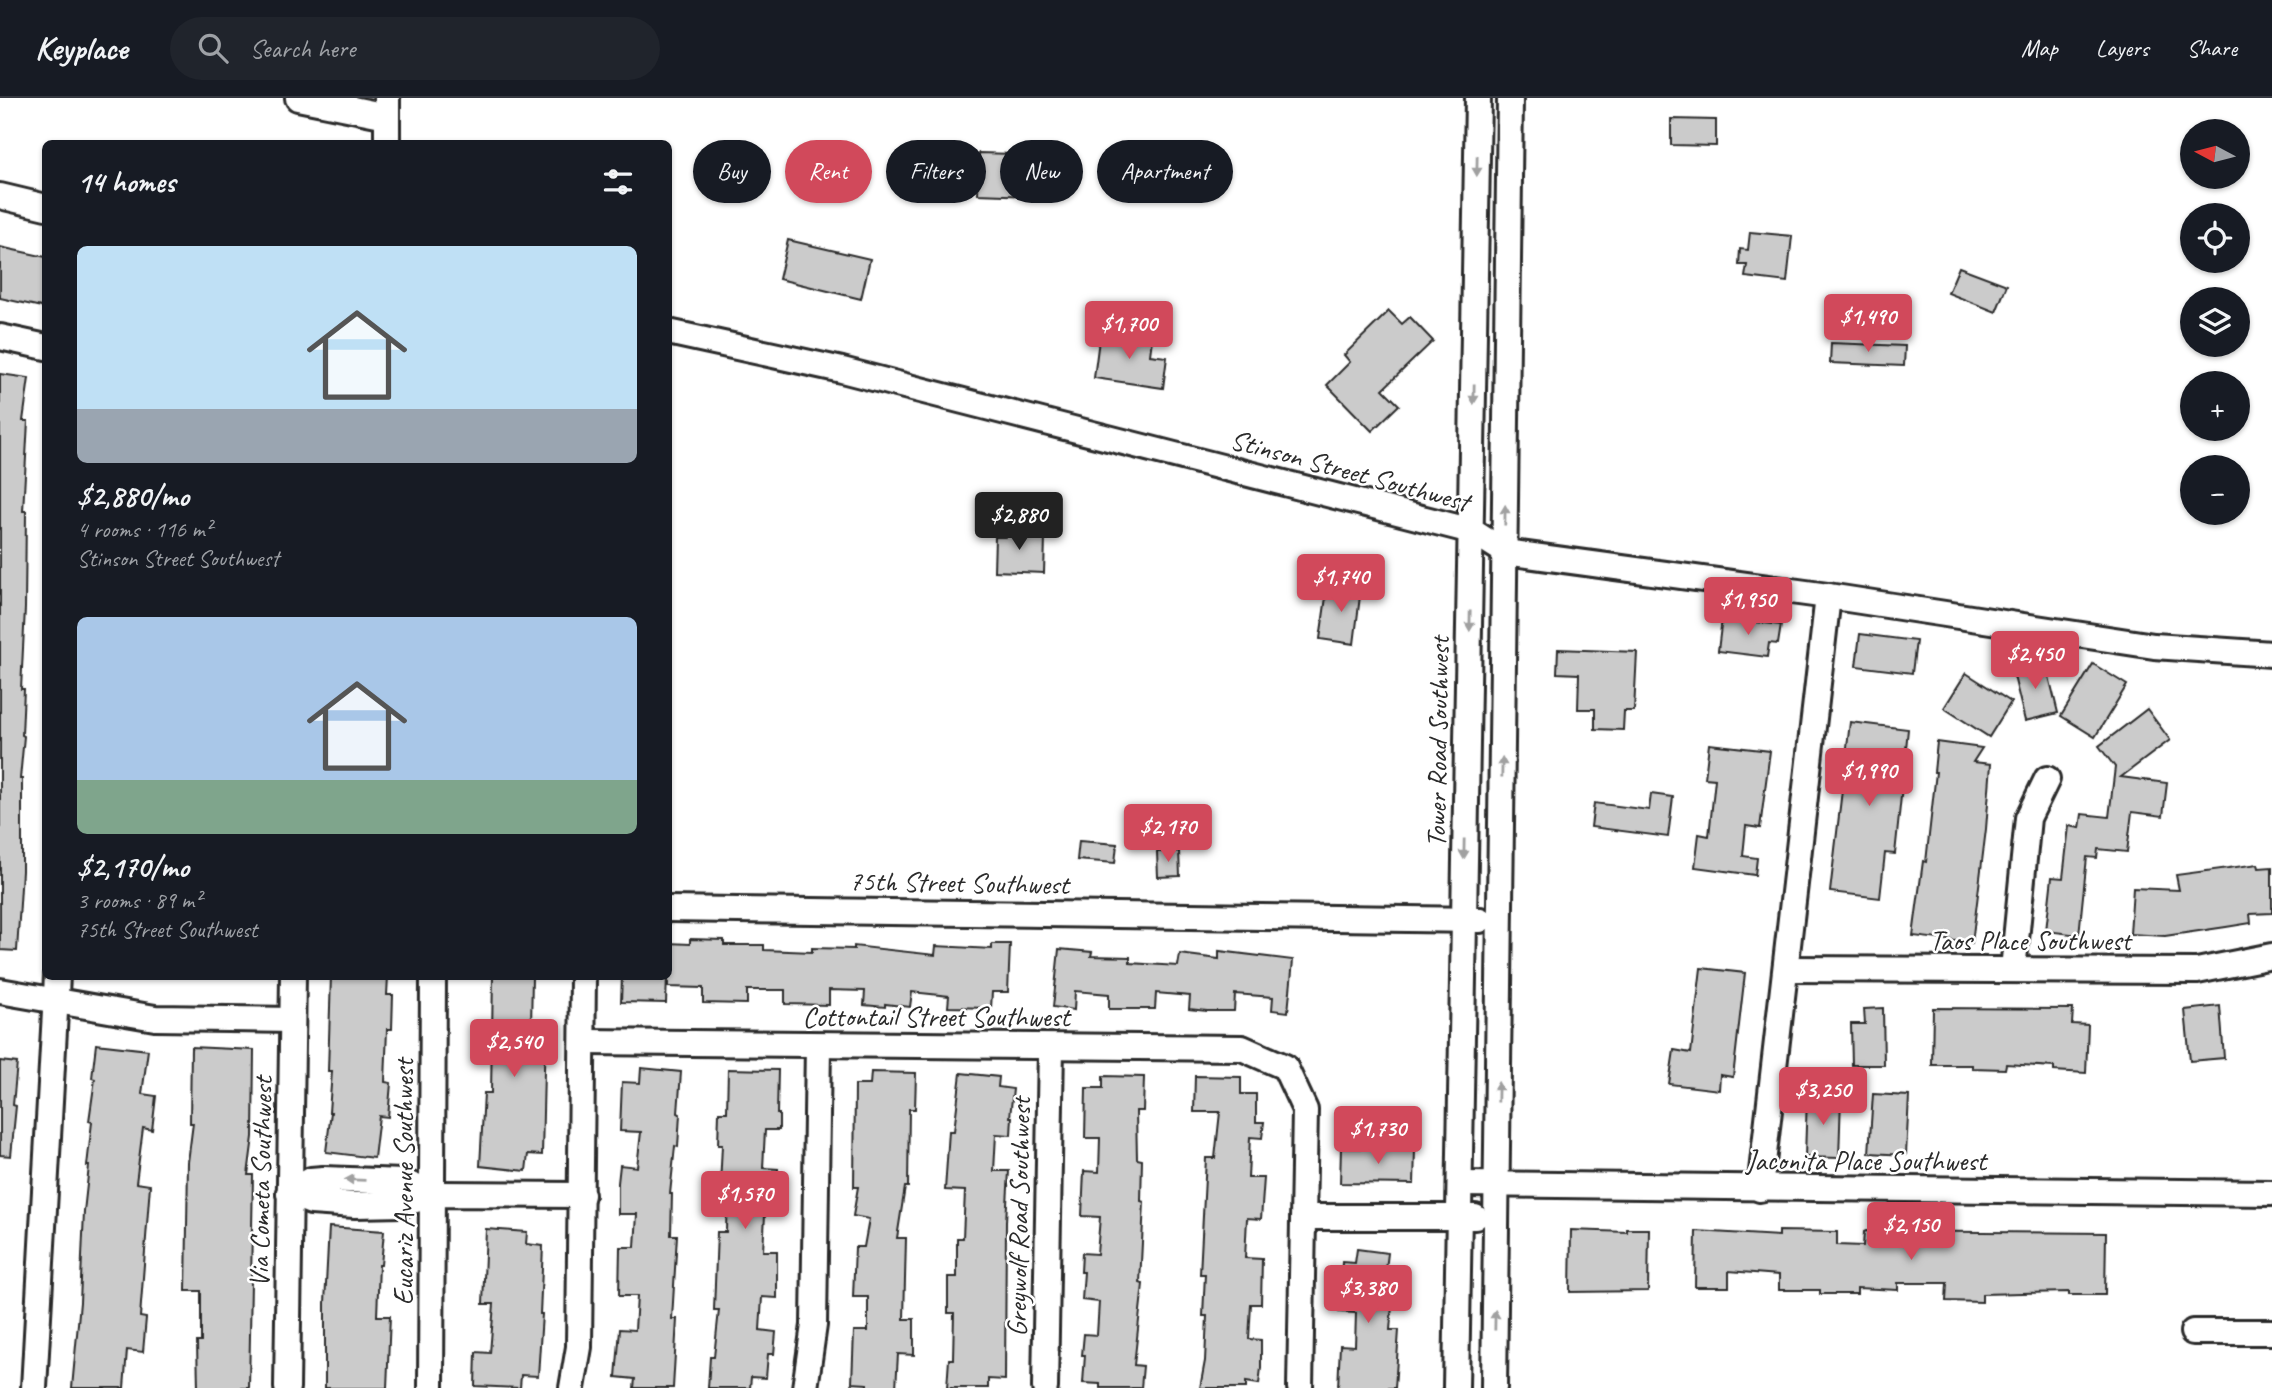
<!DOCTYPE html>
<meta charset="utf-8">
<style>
:root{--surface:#171b24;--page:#20242c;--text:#f1f3f6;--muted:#9ea1a6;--line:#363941;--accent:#d1495b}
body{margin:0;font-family:Caveat,sans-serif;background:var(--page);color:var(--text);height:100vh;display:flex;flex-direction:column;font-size:26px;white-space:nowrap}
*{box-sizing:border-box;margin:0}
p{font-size:23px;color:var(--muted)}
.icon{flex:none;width:38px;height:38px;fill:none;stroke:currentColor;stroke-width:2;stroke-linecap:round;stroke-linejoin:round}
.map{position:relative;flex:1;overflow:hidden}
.sheet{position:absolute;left:42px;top:42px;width:630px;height:840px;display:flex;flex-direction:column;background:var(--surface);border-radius:10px;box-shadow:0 2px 5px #0004}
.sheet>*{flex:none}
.hud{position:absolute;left:693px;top:42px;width:665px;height:63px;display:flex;gap:14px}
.needle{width:46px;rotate:277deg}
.fabs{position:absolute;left:2180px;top:21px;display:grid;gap:14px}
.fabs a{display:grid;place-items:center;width:70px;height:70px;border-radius:50%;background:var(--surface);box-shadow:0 2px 5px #0004;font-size:35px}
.price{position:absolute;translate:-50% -60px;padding:0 16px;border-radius:7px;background:var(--accent);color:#fff;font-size:23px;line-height:46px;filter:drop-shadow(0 2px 4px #0008)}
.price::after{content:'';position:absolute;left:50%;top:42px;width:21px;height:16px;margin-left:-10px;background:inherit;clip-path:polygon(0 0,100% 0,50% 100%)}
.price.active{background:#222;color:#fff}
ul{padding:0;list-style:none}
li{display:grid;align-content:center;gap:14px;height:371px;padding:0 35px}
li span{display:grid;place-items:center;height:217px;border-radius:10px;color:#555}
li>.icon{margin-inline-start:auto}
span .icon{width:126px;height:126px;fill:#fffc;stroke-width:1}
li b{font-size:30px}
h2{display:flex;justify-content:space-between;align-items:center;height:84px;padding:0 35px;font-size:30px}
.pill{padding:0 24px;border-radius:32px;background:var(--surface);box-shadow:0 2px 5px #0004;font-size:24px;line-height:63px}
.pill.active{background:var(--accent);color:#fff}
header{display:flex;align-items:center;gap:42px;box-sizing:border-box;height:98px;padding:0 35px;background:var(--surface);border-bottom:2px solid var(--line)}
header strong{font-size:33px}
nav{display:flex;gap:38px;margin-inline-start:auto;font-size:24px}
.search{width:490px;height:63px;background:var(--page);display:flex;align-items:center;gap:18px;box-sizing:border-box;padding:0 24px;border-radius:38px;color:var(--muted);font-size:26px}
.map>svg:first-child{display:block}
.building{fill:#cbcbcb;stroke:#2b2b2b;stroke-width:2}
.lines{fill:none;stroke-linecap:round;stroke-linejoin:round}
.minor-casing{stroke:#2b2b2b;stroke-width:30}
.minor{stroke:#fff;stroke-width:24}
.oneway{fill:#a0a0a0}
.labels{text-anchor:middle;stroke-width:5;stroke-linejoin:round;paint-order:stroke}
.street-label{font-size:28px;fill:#2b2b2b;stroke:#fff}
</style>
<header>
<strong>Keyplace</strong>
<div class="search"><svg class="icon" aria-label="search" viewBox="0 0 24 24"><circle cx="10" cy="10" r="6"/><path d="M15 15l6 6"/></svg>Search here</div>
<nav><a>Map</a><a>Layers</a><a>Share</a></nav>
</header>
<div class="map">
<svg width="2272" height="1290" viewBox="0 0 2272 1290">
<rect width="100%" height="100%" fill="#fff"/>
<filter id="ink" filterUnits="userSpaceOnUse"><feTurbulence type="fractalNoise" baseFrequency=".0143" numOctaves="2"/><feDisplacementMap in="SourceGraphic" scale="14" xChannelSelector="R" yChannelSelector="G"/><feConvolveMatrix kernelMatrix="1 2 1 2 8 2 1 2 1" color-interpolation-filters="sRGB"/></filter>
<g filter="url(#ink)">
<!-- building -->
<g class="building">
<path d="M1671,21L1716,22V48L1671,47Z"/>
<path d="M979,55L1013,56V69L1033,70L1032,98L978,96Z"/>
<path d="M1750,134L1792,138L1787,184L1745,179L1747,167H1739L1740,151L1748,152Z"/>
<path d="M788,142L870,161L861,201L779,181Z"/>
<path d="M0,149L46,159V210L0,200Z"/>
<path d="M1959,169L2007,187L1996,214L1948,195Z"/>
<path d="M1389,213L1402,226L1410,219L1433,243L1383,291L1399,307L1372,333L1327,287L1350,264L1344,257Z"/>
<path d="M1100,234L1152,241L1150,257L1167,259L1163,290L1094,280Z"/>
<path d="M1831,245L1905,248L1904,268L1830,265Z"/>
<path d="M0,276L29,280L23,323H28L23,413H26L25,510L21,591H24L22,637L24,638L20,681H22V773L17,853L0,852Z"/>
<path d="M1005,429L1027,430V439L1045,440L1044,475L994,473L995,439H1005Z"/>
<path d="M1328,485L1361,490L1354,546L1320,541Z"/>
<path d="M1722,520L1781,527L1778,546L1769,545L1767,559L1718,553Z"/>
<path d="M1860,536L1916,543L1912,575L1856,568Z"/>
<path d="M1558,551L1637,554L1634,613H1624L1623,632L1595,631V611H1578L1579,576L1557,575Z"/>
<path d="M2045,562L2058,615L2025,623L2012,570Z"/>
<path d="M2093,566L2127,587L2095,639L2061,618Z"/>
<path d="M1966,575L2011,604L1989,639L1944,610Z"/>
<path d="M2147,611L2170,642L2121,679L2167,685L2163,718L2132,714L2127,754L2098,751L2097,760L2087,759L2079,837L2046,833L2052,779L2063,780L2069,728L2080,730L2082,716L2109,719L2115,669L2099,648Z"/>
<path d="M1850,624L1908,631L1895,756L1885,755L1880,800L1830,794Z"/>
<path d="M1937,644L1982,650L1973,664L1991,666L1986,731L1972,845L1913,838L1923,763L1926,764L1936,674H1934Z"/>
<path d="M1709,646L1770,653L1760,730L1746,728L1743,758L1757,760L1755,777L1695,769L1699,736L1709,738L1715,681L1705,680Z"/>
<path d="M1651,696L1673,699L1668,739L1591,729L1594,705L1649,712Z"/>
<path d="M1079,743L1117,746L1115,765L1077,762Z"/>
<path d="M1179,753L1180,778L1158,779L1157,754Z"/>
<path d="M2258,766L2259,770L2272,769V815L2250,816L2251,825L2226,829L2165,838L2130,836L2133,790L2179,792L2176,777Z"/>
<path d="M690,841L724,842V847H764V852L812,854V850L854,851V848L935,857L936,848L992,851V846H1010L1008,894H992L991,910L948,909L949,898L912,894L910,909L885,906V909L864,907L865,893L829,892V907L785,906V892H747V906L703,905V890L668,889V845L690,846Z"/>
<path d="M1059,851L1092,854L1091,858L1130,859V865L1178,868L1180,856L1219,861V853L1293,862L1288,914L1272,912L1273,899L1235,896L1234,913H1207L1189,911L1190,898L1156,895L1155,911H1109V896L1075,893L1074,912L1053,909Z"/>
<path d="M1701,870L1745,875L1733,979L1720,977L1719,992L1669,986L1674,952L1691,955Z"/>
<path d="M331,878H388L387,897H393L392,931H387L385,984L391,985L388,1019L379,1018L374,1060L326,1054L331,1014H329L332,973H328Z"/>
<path d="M493,878H532L531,929L545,930L542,1057L528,1056L526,1073L480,1068L484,995H491Z"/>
<path d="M622,878H667L666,905L621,904Z"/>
<path d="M2220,908L2224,960L2190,963L2185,912Z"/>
<path d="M1883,910L1884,967H1852L1851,926H1865L1864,911Z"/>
<path d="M1933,910L2073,911L2072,926L2088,927L2086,975L2054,973V969L2006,966L2005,971L1972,970V967H1932Z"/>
<path d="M96,946L148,952L142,996L156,998L152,1032L143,1030L136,1085L150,1087L140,1219L146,1220L143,1254L127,1252L124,1290H72L80,1204L84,1114L89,1068H87L92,1024L89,1023L95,981L92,980Z"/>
<path d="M191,949L254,952L253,1039L248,1077H253L249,1290H198L197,1244H201V1193H186L188,1064L193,1025H190Z"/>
<path d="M0,963L17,965L13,1007L16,1008L11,1058L0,1057Z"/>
<path d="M641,970L681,974L678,1015L680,1016L678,1049L675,1048L670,1096H672L671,1137H677L672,1221H677L673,1290H634L635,1281L616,1279L620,1231L635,1232L637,1198H619L620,1149H635L637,1116H618V1085L620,1067L637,1069L641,1034L620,1033L622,984L640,985Z"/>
<path d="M728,971L778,972L777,1016H779V1032H765L763,1070L778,1071L777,1117H765L763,1153H777V1200L762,1199L760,1232L776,1234L774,1256H768L766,1280L751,1279L750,1290H708L710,1259H714L719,1212H714L717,1134H726L727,1089H720L722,1047H718L719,1014H727Z"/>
<path d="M871,974L916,975L915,1011H909L908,1089H905L897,1140H906L904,1221H914V1257L898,1256L896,1290H867V1286L852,1285L854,1233H868V1199H853L855,1149H864L869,1121L853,1118L858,1089H854L855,987H870Z"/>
<path d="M961,975L999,979L998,989L1013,991L1010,1019H1012L1011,1037L996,1036L994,1073H1009L1006,1123L1005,1282L988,1281V1290H947L949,1261H953L954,1215H948V1179H957V1140H963L965,1093L945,1092L949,1033H954Z"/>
<path d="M1103,978L1144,979L1143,1013H1136L1137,1061L1142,1062L1141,1103L1144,1104L1140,1185L1143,1186L1134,1267L1143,1268L1141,1290H1100V1286L1083,1285L1085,1257H1082L1084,1236L1097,1237L1099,1204L1082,1202L1084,1174H1081L1082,1155L1097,1156L1100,1119L1082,1118L1084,1073L1099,1074L1100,1040H1085L1086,990H1103Z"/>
<path d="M1195,978L1241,979V996H1256V1024H1264L1262,1040L1250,1039L1248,1080H1264L1261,1121L1247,1120L1245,1160L1262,1161L1261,1206H1251L1249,1241L1261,1242V1270L1259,1286L1246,1284V1290H1200L1205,1263L1207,1218H1203L1205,1176H1200L1206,1060H1215L1220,1014H1194Z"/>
<path d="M1873,996L1909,998L1906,1057L1869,1055Z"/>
<path d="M1807,998L1841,999L1839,1060L1805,1059Z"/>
<path d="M1341,1050L1415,1051L1414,1086L1340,1085Z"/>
<path d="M329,1129L384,1133L381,1167H379L377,1218H390L387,1290H325V1205Z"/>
<path d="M486,1131L527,1134L526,1146L543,1148L540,1216H542L538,1278L521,1277L520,1290L475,1288L476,1254L490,1255L494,1206H483Z"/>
<path d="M1627,1131H1649L1648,1193L1570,1194L1571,1132L1627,1134Z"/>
<path d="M1696,1133L1779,1138V1133L1837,1134V1147L1863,1148L1864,1134L1866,1133L2106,1135L2105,1197H2069V1194L1982,1196V1204L1946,1203L1947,1185H1898V1192L1857,1190V1196H1820V1192H1779V1177L1729,1173V1189H1695Z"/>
<path d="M1357,1151L1388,1155L1383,1195L1393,1196L1390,1232H1399L1395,1290H1338L1340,1247L1355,1248L1356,1215L1339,1214L1342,1164L1355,1165Z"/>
</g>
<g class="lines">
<!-- minor casing -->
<g class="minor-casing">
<g id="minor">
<path d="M298,0L387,18"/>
<path d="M387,0V46"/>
<path d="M0,98L46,109"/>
<path d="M668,234L842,272L1472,433L1505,454L1828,498L2154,548L2272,556"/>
<path d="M0,239L46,249"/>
<path d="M668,811L1480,822"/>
<path d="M1786,871L2197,873L2272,858"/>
<path d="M2013,872L2028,720L2047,681"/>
<path d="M0,893L155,920L292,922"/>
<path d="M583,944L1242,950L1285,969L1305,1012L1300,1290"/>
<path d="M1460,1086L2272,1095"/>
<path d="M1760,1091L1828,498"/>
<path d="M289,1095L311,1104L355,1107L403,1106L434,1096L582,1097"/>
<path d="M289,1095L311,1082L323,1081L403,1084L434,1096"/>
<path d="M1305,1119H1475"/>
<path d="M2193,1234H2272"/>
<path d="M34,1290L57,878"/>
<path d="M287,1290L293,878"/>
<path d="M431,1290L433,878"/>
<path d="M572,1290L579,1249L583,878"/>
<path d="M805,1290L814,1227L818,947"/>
<path d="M1045,1290L1051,949"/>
<path d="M1456,1290L1478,0"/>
<path d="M1494,1290L1510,0"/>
</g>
</g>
<!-- minor -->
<use href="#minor" class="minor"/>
</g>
<!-- one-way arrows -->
<defs><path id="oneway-solid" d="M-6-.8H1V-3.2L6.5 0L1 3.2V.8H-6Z" transform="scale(1.75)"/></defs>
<g class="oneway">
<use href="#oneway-solid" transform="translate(1477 68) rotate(91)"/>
<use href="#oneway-solid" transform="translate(1474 296) rotate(91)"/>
<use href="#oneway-solid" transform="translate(1505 417) rotate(-89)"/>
<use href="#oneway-solid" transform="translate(1470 523) rotate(91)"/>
<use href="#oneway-solid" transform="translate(1502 669) rotate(-89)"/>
<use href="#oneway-solid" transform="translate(1464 751) rotate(91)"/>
<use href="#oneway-solid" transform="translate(1498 994) rotate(-89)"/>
<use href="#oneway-solid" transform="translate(355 1082) rotate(-178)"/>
<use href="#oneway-solid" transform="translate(1495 1222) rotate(-89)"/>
</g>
</g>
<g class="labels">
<!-- street labels -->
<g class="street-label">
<text transform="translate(1350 372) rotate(15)" y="10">Stinson Street Southwest</text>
<text transform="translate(1437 644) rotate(-89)" y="10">Tower Road Southwest</text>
<text transform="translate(959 784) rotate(1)" y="10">75th Street Southwest</text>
<text x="2030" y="852">Taos Place Southwest</text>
<text x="936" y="928">Cottontail Street Southwest</text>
<text x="1866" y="1072">Jaconita Place Southwest</text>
<text transform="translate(260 1084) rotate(-89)" y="10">Via Cometa Southwest</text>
<text transform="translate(403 1084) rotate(-90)" y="10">Eucariz Avenue Southwest</text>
<text transform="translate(1018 1119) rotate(-89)" y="10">Greywolf Road Southwest</text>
</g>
</g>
</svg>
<div class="fabs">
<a><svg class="needle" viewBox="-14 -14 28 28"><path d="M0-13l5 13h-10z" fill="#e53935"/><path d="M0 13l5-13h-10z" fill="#9ea1a6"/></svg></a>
<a><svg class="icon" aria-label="locate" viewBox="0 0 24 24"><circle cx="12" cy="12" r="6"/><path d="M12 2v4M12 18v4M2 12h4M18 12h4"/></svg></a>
<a><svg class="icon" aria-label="layers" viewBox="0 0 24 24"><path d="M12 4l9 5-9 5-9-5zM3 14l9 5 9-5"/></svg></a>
<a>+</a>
<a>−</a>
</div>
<b class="price" style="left:1868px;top:256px">$1,490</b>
<b class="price" style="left:1129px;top:263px">$1,700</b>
<b class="price active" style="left:1019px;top:454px">$2,880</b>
<b class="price" style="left:1341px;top:516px">$1,740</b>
<b class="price" style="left:1748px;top:539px">$1,950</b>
<b class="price" style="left:2035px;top:593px">$2,450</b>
<b class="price" style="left:1869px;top:710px">$1,990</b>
<b class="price" style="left:1168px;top:766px">$2,170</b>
<b class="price" style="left:514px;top:981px">$2,540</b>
<b class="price" style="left:1823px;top:1029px">$3,250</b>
<b class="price" style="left:1378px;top:1068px">$1,730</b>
<b class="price" style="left:745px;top:1133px">$1,570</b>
<b class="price" style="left:1911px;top:1164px">$2,150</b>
<b class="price" style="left:1368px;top:1227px">$3,380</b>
<div class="hud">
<a class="pill">Buy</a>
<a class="pill active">Rent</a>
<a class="pill">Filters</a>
<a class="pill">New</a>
<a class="pill">Apartment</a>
</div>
<section class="sheet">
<h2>14 homes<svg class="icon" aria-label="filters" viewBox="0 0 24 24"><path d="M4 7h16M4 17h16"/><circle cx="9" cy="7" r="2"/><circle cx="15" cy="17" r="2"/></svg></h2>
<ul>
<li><span style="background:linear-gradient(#bfe0f5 75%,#9aa5b1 0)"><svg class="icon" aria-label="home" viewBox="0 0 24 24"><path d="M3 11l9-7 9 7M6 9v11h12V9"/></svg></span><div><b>$2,880/mo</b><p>4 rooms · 116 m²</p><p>Stinson Street Southwest</p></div></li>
<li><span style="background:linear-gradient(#a9c7e8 75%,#7fa58c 0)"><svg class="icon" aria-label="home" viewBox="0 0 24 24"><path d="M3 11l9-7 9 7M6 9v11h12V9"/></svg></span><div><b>$2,170/mo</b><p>3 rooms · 89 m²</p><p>75th Street Southwest</p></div></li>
</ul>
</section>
</div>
